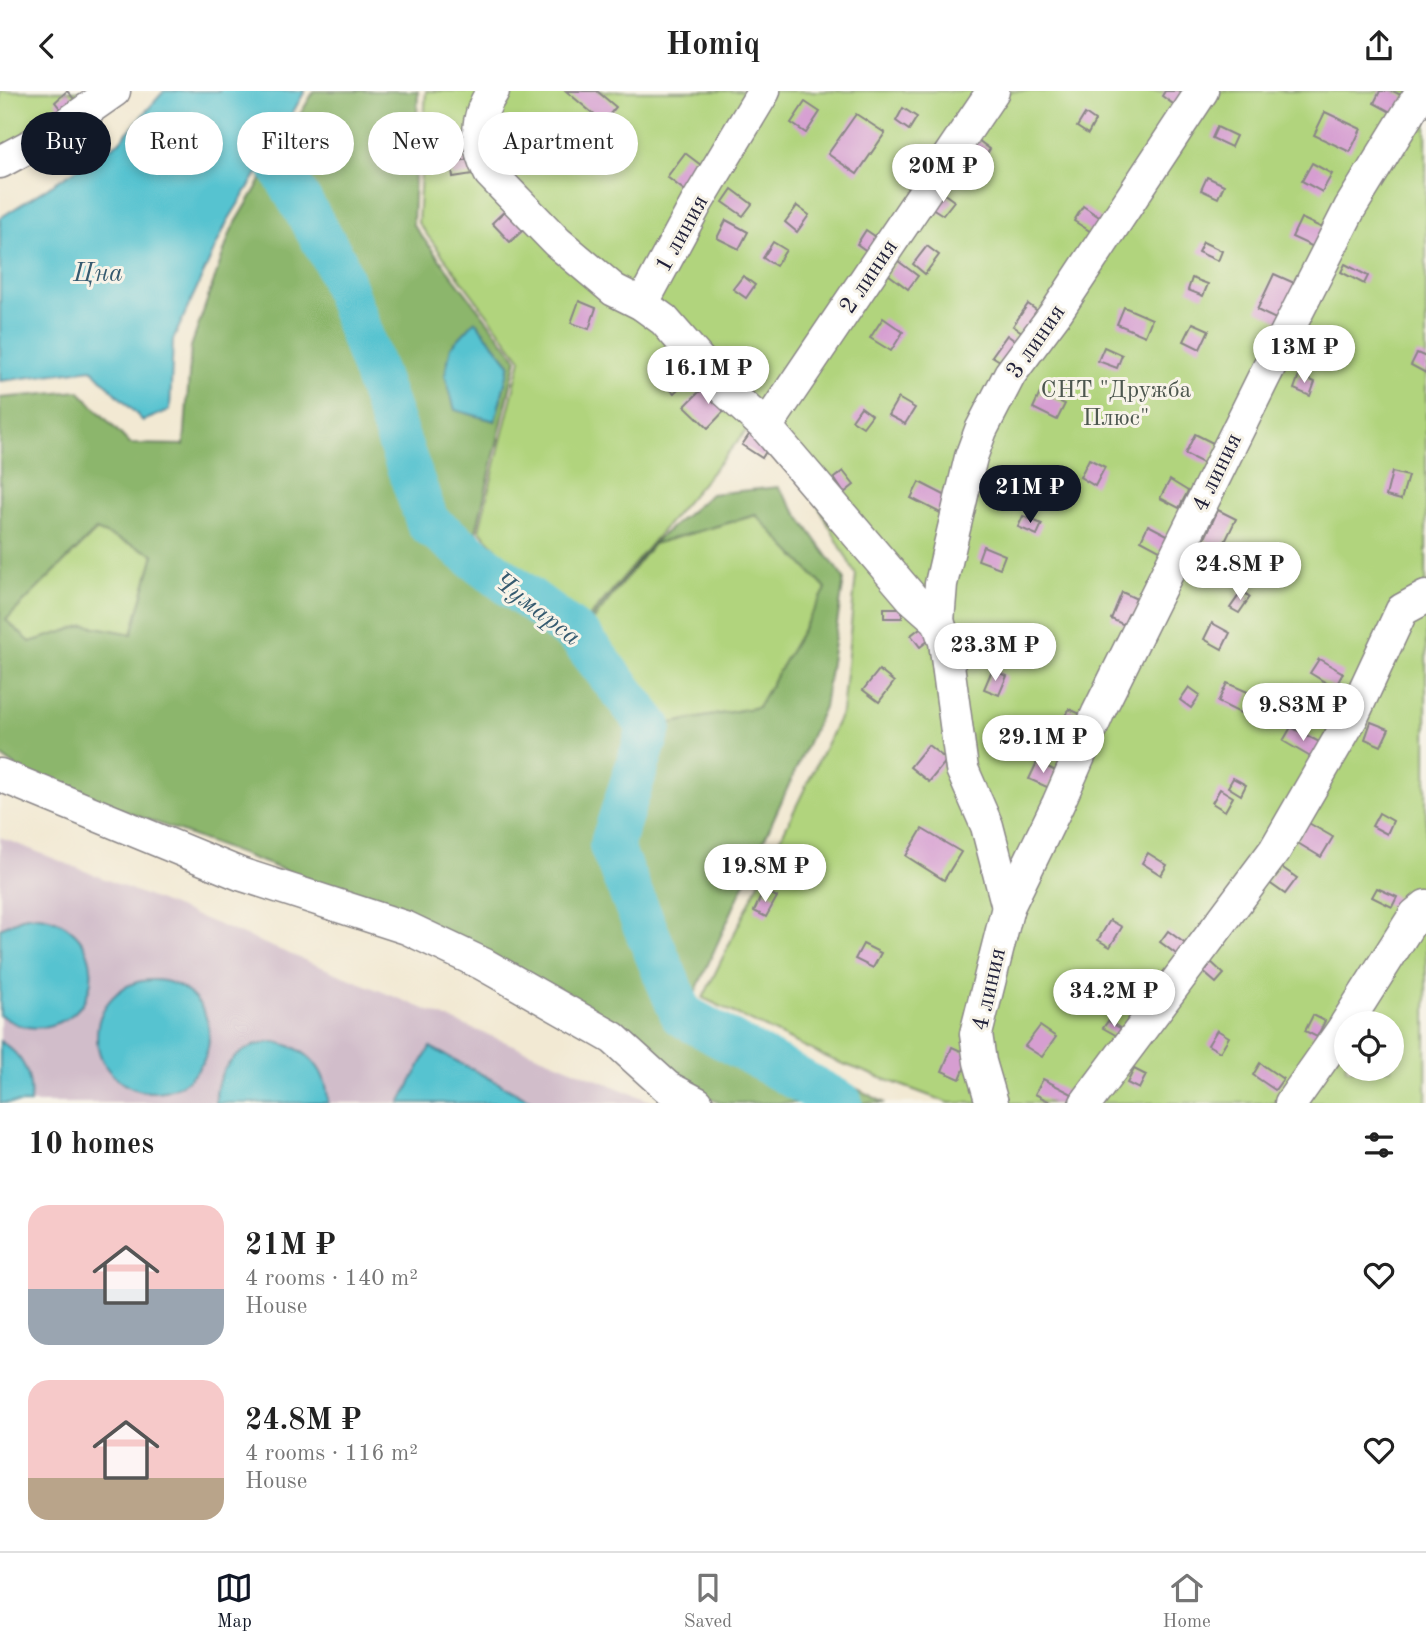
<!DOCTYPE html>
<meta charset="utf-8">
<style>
:root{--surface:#fff;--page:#f2f2f2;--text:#222;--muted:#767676;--line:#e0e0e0;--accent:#111827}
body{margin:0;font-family:"Old Standard TT",serif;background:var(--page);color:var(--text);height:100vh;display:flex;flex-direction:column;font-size:26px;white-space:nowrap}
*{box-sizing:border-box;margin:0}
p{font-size:23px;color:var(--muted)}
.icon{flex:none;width:38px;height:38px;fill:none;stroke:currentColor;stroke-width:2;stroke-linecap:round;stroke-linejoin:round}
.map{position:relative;height:1012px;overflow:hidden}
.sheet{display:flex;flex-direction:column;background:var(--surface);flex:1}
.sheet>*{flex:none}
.guide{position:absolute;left:21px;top:21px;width:700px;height:63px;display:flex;gap:14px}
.tools{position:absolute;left:1334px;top:920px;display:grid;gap:14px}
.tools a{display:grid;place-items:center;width:70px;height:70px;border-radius:50%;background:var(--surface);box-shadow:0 4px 10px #0003;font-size:35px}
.price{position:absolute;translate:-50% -60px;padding:0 16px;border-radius:24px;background:#fff;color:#222;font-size:23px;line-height:46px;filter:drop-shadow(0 2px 4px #0008)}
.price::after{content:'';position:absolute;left:50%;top:42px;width:21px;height:16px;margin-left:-10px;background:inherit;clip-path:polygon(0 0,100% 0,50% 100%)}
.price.on{background:var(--accent);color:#fff}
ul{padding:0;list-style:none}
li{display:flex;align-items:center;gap:21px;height:175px;padding:0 28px}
li span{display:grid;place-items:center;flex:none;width:196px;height:140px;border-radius:21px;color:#555}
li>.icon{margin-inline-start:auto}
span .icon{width:84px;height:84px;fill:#fffc;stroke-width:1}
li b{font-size:30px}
h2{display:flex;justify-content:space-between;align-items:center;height:84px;padding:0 28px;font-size:30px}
.pill{padding:0 24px;border-radius:32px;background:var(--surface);box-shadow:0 4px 10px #0003;font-size:24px;line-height:63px}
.pill.on{background:var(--accent);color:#fff}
header{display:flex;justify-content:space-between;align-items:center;height:91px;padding:0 28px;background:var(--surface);font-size:32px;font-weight:700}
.dock{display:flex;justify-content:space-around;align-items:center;height:98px;border-top:2px solid var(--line);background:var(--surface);font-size:19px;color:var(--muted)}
.dock a{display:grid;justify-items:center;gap:4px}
.dock .on{color:var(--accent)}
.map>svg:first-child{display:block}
.industrial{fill:#d1bdca}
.green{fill:#b1d47d;stroke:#6a7b5c;stroke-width:2;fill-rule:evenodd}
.forest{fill:#8cb66c;stroke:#576c54;stroke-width:2;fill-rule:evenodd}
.water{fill:#57c3d0;stroke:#3c7286;stroke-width:2}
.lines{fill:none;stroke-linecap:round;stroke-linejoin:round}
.river{stroke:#57c3d0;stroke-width:44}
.building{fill:#d69ed1}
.minor-casing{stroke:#8a8687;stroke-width:35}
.minor{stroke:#fff;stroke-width:32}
.labels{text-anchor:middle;stroke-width:6;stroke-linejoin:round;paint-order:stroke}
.street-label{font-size:24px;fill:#22223b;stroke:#f7f3e8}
.park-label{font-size:24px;fill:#4d574f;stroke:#f7f3e8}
.water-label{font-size:26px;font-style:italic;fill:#355a6f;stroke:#f7f3e8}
</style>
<header><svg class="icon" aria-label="back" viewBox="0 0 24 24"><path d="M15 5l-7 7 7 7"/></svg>Homiq<svg class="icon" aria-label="share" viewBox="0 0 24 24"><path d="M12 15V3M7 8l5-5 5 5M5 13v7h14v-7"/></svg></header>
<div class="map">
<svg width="1426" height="1012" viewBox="0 0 1426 1012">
<rect width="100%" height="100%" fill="#f7f3e8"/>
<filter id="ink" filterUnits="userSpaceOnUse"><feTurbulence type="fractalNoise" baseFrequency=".0143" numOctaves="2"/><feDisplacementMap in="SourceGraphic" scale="14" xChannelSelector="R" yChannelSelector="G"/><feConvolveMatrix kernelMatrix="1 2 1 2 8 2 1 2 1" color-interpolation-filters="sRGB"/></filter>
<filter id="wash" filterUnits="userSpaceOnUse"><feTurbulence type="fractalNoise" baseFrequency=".00686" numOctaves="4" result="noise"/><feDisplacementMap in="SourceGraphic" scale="28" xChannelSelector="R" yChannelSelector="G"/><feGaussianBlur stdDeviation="1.57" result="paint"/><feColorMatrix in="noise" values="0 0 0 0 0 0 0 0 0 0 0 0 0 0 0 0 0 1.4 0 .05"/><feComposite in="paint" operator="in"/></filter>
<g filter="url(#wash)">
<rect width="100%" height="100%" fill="#f2e9d3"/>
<!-- industrial -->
<path class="industrial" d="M0,746L177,817L655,1012H0Z"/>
<!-- green -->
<g class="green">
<path d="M0,0H102L0,76Z"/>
<path d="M426,0H1426V1012H949L830,968L703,907L842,621L856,484L810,400L752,333L577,541L479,439L521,268L418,132ZM1346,933H1391V978H1346Z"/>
<path d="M757,424L827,498L758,616L650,636L580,546L653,453Z"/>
<path d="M97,439L154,463L132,543L86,534L30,551L5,529Z"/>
</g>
<!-- forest -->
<path class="forest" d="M314,0H418L413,134L517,268L476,441L578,543L653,452L711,403L778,396L844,488L824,616L690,913L885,1012H721L687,999L634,940L437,836L28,684L0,664V307L79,300L130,353L184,354L191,256L231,140ZM756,424L826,498L758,616L650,636L580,546L653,453ZM96,439L154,463L132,543L86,534L30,551L6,529Z"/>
<!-- water -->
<g class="water">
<path d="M164,0H305L266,68L227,131L173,249L170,319L143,330L92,278L0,290V127L119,51Z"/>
<path d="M475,230L510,273L495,330L455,319L445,284L451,256Z"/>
<path d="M26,825C99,821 116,915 51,934C33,940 15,935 0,924V837Z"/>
<circle cx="153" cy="945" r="56"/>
<path d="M0,950C23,964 33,985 30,1012H0Z"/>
<path d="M274,951C307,956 328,978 328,1012H216C214,977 241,953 274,951Z"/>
<path d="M430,956L536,1012H400Z"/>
</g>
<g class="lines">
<!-- river -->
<path class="river" d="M241,9L335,170L428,432L580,546L650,636L611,755L682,924L841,1012"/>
</g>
<g id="blocks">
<!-- building -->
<g class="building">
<path d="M67,0L75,9L63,21L55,11Z"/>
<path d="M566,0H597L616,16L603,31Z"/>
<path d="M1165,0H1179L1184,4L1176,15L1162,5Z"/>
<path d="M1380,0H1393L1405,6L1396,24L1374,12Z"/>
<path d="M805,11L820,21L806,42L791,32Z"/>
<path d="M903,17L917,26L909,39L896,30Z"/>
<path d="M1325,21L1361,38L1350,61L1314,44Z"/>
<path d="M856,23L885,42L857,83L828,63Z"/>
<path d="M1085,23L1095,30L1088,43L1077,36Z"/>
<path d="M1217,36L1236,45L1231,56L1212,47Z"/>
<path d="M978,49L990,58L979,75L966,66Z"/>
<path d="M685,62L710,81L692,105L667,86Z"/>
<path d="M470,68L473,83L453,86L451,71Z"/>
<path d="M1312,72L1332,83L1322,101L1302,90Z"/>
<path d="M1207,86L1224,94L1218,107L1201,99Z"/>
<path d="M732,98L752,113L743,125L723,111Z"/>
<path d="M943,102L954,110L943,124L932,117Z"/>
<path d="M512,113L530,133L510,151L492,132Z"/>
<path d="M797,115L809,124L797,141L785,131Z"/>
<path d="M1083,115L1102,128L1093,142L1074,130Z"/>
<path d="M1301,127L1329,140L1320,159L1292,146Z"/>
<path d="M726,129L748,141L739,158L717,147Z"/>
<path d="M866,139L885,152L875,166L857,153Z"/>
<path d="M773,151L786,159L776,175L763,167Z"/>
<path d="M1203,151L1222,160L1218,170L1198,161Z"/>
<path d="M927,155L939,164L925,183L913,173Z"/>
<path d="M898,170L918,185L908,198L888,183Z"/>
<path d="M1345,173L1368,185L1364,193L1341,181Z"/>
<path d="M1274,183L1301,195L1284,232L1257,219Z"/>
<path d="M743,185L755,194L746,207L733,198Z"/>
<path d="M1192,187L1208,193L1203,205L1188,199Z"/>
<path d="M579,210L596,217L589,238L571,232Z"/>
<path d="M1028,213L1043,224L1028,245L1013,235Z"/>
<path d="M1124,216L1152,228L1145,245L1117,233Z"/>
<path d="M883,227L903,241L891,260L870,247Z"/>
<path d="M1193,232L1209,239L1200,258L1184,250Z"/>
<path d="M1007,244L1022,255L1008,275L992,265Z"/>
<path d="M1104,256L1122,264L1117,277L1098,270Z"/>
<path d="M669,261L692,284L674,302L651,279Z"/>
<path d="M1417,262L1426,266V282L1411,274Z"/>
<path d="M1299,284L1315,291L1310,305L1294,298Z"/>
<path d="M707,293L730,314L708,337L685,315Z"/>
<path d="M1040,302L1065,313L1057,329L1033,317Z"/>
<path d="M898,307L915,317L905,333L888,324Z"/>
<path d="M861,316L872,324L863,336L852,329Z"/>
<path d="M751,341L770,354L762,367L742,354Z"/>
<path d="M1195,343L1217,354L1207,374L1185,363Z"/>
<path d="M1089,368L1105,376L1095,395L1080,386Z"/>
<path d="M843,380L854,394L844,402L834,387Z"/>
<path d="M1392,381L1408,385L1401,409L1386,405Z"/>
<path d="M1170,389L1188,400L1179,417L1160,407Z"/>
<path d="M919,391L954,409L946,425L911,407Z"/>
<path d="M1218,419L1236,428L1222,457L1204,449Z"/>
<path d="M1023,425L1042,433L1037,444L1018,436Z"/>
<path d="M1148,434L1173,447L1165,462L1141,449Z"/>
<path d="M983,455L1005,464L1000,477L978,469Z"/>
<path d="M1242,500L1250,506L1239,522L1230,517Z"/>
<path d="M1122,501L1141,510L1129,536L1111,528Z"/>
<rect x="884" y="517" width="18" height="10"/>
<path d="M1212,532L1230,542L1222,558L1204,548Z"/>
<path d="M924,534L933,546L920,556L911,544Z"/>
<path d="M1319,568L1343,582L1335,597L1310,582Z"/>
<path d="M879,579L894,591L879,611L863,599Z"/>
<path d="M992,579L1007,585L999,604L984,598Z"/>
<path d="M1227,592L1250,602L1240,622L1218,611Z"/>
<path d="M1189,596L1200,604L1191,617L1180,609Z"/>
<path d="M1069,618L1085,625L1080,636L1064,629Z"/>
<path d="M1371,631L1389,638L1381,655L1365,648Z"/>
<path d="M1291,636L1323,653L1314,668L1283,650Z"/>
<path d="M928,654L947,669L929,691L910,676Z"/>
<path d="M1037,671L1056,680L1049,697L1029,688Z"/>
<path d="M1233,687L1246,694L1241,704L1228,696Z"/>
<path d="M1220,698L1233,706L1225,720L1212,712Z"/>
<path d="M1379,722L1393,730L1387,743L1372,735Z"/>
<path d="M1307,731L1333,746L1321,766L1296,751Z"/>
<path d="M922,738L961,761L944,789L906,765Z"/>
<path d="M1148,762L1167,774L1161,784L1142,772Z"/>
<path d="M1280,775L1297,787L1285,803L1268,791Z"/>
<path d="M1377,797L1397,806L1392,816L1372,806Z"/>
<path d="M764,799L777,806L766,826L754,820Z"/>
<path d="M1110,829L1122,836L1110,856L1098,849Z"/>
<path d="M1168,840L1187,854L1179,865L1160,851Z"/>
<path d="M863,853L881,862L873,877L855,868Z"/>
<path d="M1209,869L1224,883L1216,892L1201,879Z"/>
<path d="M1313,924L1325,930L1317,946L1305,940Z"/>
<path d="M1108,930L1125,940L1121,947L1103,937Z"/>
<path d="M1040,935L1056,946L1042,966L1025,955Z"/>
<path d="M1217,939L1229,946L1220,961L1208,954Z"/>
<path d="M952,956L970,964L960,988L942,980Z"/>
<path d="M1260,972L1283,988L1275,999L1253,984Z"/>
<path d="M1134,978L1146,984L1139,998L1127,992Z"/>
<path d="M1043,988L1072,1003L1068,1012H1052L1035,1003Z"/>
</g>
</g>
</g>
<g filter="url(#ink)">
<use href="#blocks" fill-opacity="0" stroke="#8a8687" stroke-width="2"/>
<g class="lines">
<!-- minor casing -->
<g class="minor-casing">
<g id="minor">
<path d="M493,0C475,26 475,55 490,82L557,151L614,199L642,213L664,229L725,299L766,336L912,507L938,530L945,551L962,678L987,735L1008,816"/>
<path d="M0,71L54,42L114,0"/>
<path d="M642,213L696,113L764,0"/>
<path d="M766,336L993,0"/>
<path d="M938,530L941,493L950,454L971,366L981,339L1010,283L1057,220L1202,0"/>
<path d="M0,684L240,783L407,837L483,873L613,947L667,996L697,1012"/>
<path d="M1346,933L1415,824L1426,815"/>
<path d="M992,1012L980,971L976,943L1008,816L1058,713L1098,622L1263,288L1350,117L1422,0"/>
<path d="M1086,1012L1275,759L1352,626L1402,519L1426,506"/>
<path d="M1291,1012L1346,934"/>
</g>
</g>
<!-- minor -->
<use href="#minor" class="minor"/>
</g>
</g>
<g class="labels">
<!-- street labels -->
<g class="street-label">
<text transform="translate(681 142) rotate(-61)" y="8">1 линия</text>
<text transform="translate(868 185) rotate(-56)" y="8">2 линия</text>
<text transform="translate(1035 250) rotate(-55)" y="8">3 линия</text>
<text transform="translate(1216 381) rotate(-64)" y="8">4 линия</text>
<text transform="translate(988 898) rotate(-77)" y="8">4 линия</text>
</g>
<!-- park labels -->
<g class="park-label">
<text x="1116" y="306">СНТ "Дружба<tspan x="1116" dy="28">Плюс"</tspan></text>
</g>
<!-- water labels -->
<g class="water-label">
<text x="98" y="190">Цна</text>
<text transform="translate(538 517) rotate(38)" y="9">Чумарса</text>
</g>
</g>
</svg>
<div class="tools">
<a><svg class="icon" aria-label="locate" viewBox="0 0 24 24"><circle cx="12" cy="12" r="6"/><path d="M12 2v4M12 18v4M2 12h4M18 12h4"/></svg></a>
</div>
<b class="price" style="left:943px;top:113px">20M ₽</b>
<b class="price" style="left:1304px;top:294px">13M ₽</b>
<b class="price" style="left:708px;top:315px">16.1M ₽</b>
<b class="price on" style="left:1030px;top:434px">21M ₽</b>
<b class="price" style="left:1240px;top:511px">24.8M ₽</b>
<b class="price" style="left:995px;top:592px">23.3M ₽</b>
<b class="price" style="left:1303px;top:652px">9.83M ₽</b>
<b class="price" style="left:1043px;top:684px">29.1M ₽</b>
<b class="price" style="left:765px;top:813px">19.8M ₽</b>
<b class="price" style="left:1114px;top:938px">34.2M ₽</b>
<div class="guide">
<a class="pill on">Buy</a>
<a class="pill">Rent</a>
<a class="pill">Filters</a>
<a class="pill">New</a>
<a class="pill">Apartment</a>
</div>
</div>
<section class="sheet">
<h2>10 homes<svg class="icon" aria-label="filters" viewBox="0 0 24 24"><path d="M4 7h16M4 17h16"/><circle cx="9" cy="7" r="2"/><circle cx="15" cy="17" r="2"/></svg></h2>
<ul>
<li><span style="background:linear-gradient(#f6c9c9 60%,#9aa5b1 0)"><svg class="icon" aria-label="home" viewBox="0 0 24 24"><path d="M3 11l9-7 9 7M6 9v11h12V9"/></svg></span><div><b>21M ₽</b><p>4 rooms · 140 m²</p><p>House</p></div><svg class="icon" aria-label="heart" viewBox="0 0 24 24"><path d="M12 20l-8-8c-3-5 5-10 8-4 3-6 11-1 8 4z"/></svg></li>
<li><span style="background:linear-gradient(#f6c9c9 70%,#b9a48a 0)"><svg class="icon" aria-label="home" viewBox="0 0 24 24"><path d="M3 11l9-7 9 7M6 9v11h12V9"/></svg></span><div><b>24.8M ₽</b><p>4 rooms · 116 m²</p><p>House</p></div><svg class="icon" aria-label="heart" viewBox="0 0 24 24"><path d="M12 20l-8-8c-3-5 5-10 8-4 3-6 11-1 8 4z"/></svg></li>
</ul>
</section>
<nav class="dock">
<a class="on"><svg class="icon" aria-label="map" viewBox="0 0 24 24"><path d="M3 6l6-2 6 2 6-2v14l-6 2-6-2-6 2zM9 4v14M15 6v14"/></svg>Map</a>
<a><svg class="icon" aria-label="saved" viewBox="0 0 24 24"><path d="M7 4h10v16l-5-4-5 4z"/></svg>Saved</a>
<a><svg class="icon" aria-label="home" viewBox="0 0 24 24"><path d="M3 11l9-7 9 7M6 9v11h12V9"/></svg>Home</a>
</nav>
